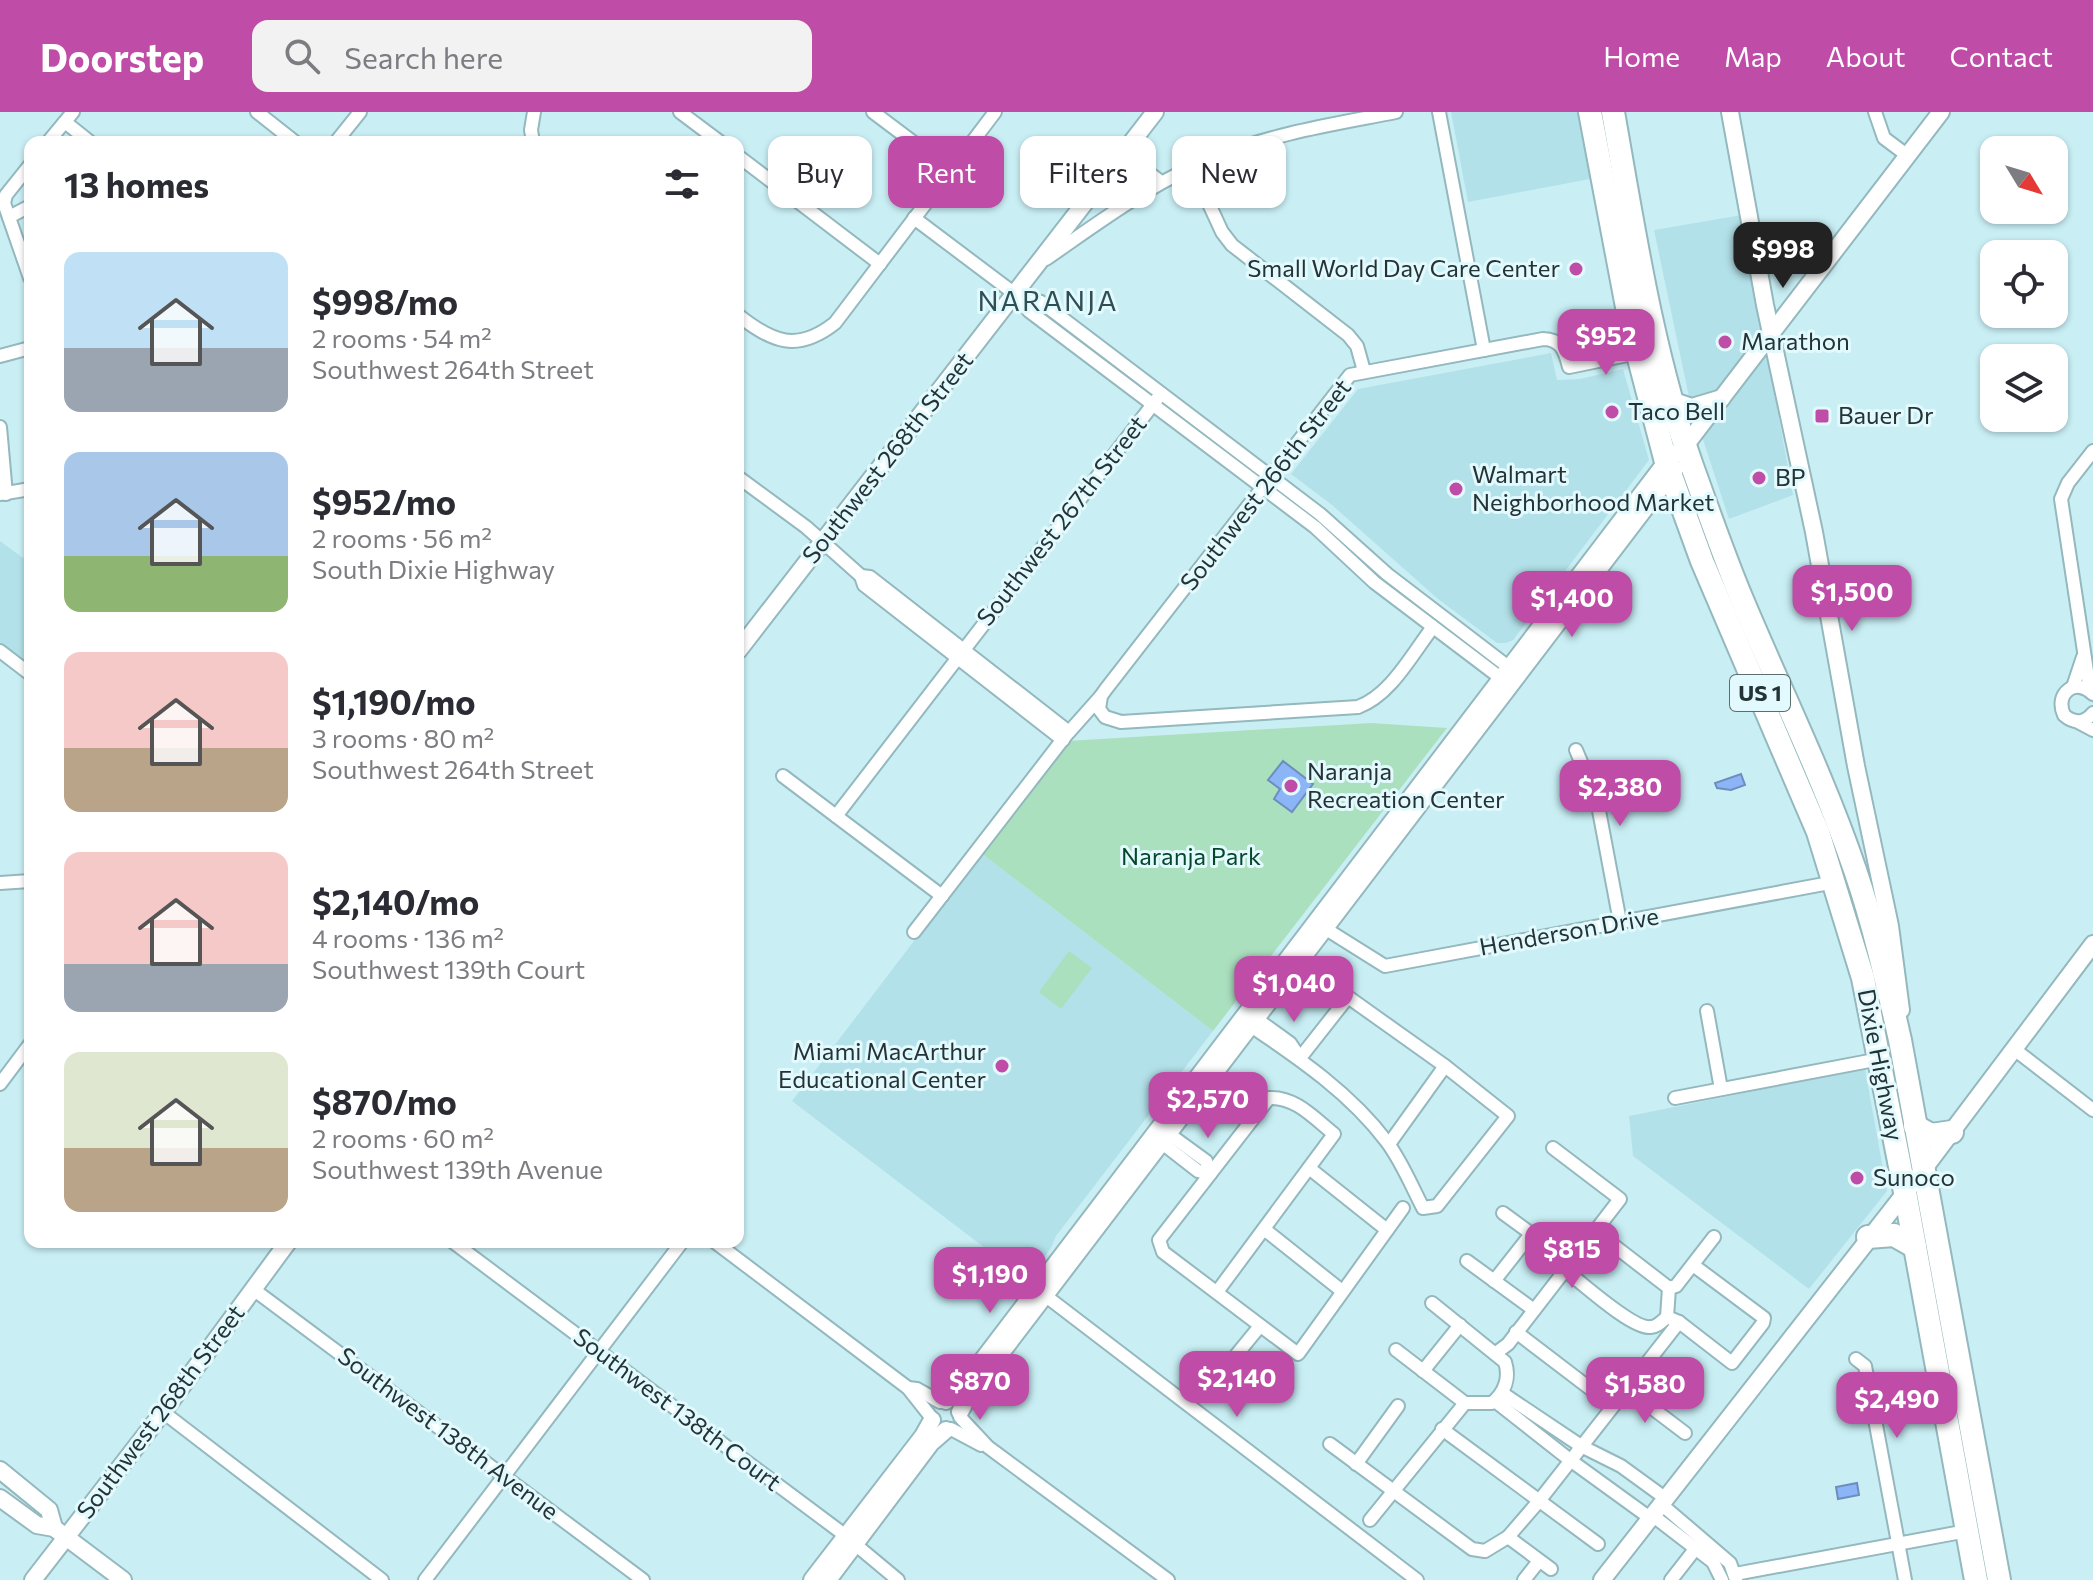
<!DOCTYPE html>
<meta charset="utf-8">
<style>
:root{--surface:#fff;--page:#f2f2f3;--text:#2b2b33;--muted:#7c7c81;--accent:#bf4ca7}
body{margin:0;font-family:Commissioner,sans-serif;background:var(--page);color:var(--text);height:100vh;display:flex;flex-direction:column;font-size:30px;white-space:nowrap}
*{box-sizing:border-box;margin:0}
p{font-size:26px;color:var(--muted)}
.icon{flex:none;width:44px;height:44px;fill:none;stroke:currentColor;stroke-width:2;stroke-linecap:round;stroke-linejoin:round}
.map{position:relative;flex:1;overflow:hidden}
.details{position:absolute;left:24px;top:24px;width:720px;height:1112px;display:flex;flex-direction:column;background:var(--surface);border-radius:16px;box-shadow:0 2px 6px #0004}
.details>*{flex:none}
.hud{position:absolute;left:768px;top:24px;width:760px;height:72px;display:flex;gap:16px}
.needle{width:52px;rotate:128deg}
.fabs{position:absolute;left:1980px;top:24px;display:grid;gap:16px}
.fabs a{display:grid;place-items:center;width:88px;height:88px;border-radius:16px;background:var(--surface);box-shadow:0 2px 6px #0004;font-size:40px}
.price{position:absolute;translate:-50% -68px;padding:0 18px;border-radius:16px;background:var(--accent);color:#fff;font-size:26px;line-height:52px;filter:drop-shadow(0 2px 4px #0008)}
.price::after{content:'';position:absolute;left:50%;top:48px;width:24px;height:18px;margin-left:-12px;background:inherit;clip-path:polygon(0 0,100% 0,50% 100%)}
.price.on{background:#222;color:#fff}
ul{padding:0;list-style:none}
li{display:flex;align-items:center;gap:24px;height:200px;padding:0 40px}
li span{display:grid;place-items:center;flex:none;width:224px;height:160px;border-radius:16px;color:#555}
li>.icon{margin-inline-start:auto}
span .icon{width:96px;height:96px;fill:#fffc;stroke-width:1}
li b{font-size:34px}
h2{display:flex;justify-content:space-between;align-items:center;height:96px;padding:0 40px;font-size:34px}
.tag{padding:0 28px;border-radius:16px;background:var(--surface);box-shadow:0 2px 6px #0004;font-size:28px;line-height:72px}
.tag.on{background:var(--accent);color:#fff}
header{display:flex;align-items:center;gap:48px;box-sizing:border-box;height:112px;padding:0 40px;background:var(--accent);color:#fff}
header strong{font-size:38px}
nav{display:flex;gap:44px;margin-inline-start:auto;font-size:28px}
.search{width:560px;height:72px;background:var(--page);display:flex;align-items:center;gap:20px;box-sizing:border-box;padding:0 28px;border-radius:16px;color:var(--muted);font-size:30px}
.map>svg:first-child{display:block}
.built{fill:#b3e1e9}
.green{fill:#abe0bf}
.water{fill:#8cb5f7;stroke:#6d8ebd;stroke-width:2}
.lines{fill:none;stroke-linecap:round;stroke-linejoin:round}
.street-casing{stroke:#93b8bd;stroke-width:16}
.secondary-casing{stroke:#93b8bd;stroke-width:20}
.highway-casing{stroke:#93b8bd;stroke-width:26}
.street{stroke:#fff;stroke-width:12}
.secondary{stroke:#fff;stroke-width:16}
.highway{stroke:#fff;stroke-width:22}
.poi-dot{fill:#bf4ca7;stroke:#e2f9fd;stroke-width:3}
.labels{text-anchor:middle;stroke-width:6;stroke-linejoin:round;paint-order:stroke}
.shield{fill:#e2f9fd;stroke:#5d6e71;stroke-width:2}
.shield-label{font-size:22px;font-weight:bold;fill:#243335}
.poi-label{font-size:24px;fill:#243335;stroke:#e2f9fd;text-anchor:start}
.street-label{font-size:24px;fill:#243335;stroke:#e2f9fd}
.park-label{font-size:24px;fill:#044729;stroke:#e2f9fd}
.quarter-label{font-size:28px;letter-spacing:2px;fill:#2e5055;stroke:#e2f9fd}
</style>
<header>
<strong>Doorstep</strong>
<div class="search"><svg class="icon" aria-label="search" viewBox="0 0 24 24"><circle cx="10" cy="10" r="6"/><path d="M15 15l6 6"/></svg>Search here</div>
<nav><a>Home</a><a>Map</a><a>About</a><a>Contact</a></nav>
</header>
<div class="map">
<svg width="2093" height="1468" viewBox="0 0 2093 1468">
<rect width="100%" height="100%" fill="#c9eff5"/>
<!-- built -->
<g class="built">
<path d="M1451,0H1621L1632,59L1468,90Z"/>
<path d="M1742,103L1793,383L1729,407L1689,285L1654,118Z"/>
<path d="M1551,241L1557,268L1580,267L1623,257L1649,348L1513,528L1506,531H1497L1438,487L1332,393L1291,362L1358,277Z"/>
<path d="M0,429L23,446L30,437V557L0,534Z"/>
<path d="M981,741L1213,919L1056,1124L1051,1136L1027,1168L792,989Z"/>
<path d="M1865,957L1887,1079L1809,1177L1633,1044L1629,1004Z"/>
</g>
<!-- green -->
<g class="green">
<path d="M1371,611L1447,616L1213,919L981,741L1067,629Z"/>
<path d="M1069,839L1092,856L1061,897L1039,880Z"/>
</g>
<!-- water -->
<g class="water">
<path d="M1283,649L1313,672L1292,700L1274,687L1280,677L1268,668Z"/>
<path d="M1741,662L1745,673L1731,678L1717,676L1715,671Z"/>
<path d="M1857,1371L1859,1383L1838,1387L1836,1375Z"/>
</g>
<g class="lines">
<!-- street casing -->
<g class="street-casing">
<g id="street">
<path d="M257,0L295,30"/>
<path d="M680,0L720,30"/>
<path d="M873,0L950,58"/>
<path d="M1439,0L1484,238"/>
<path d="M1875,0L1884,26L1908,44"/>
<path d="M65,10L90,30"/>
<path d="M48,30L73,0"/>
<path d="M336,30L360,0"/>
<path d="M533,30L531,18L534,0"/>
<path d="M1123,41L1161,70"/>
<path d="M738,44L880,152"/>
<path d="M30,53L6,83L4,91L30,166"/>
<path d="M1192,55L1222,120L1232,133L1348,223L1357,234L1364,259"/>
<path d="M9,105L30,94"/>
<path d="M914,106L1015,182L1029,199L1315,415L1374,470L1506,570"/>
<path d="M1046,147C1101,109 1155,68 1218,44C1275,21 1336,12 1396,0"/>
<path d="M1015,182L1041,190L1320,402L1387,462L1515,560"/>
<path d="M738,203C772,230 797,241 835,211L995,0"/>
<path d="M0,244L30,236"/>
<path d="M0,315L6,382"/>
<path d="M738,365L806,415L861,464"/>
<path d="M0,382L30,377"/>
<path d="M1433,515C1412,542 1391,583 1358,595L1121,610L1105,605L1099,597L1101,584L1106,577L1350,263L1543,227C1561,227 1565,239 1569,255L1637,241"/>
<path d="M0,539L30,562"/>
<path d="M2073,575L2083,545"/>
<path d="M2090,579L2061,387L2068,371L2093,339"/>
<path d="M2093,582C2076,565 2054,581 2064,603C2074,612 2085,611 2093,601"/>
<path d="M2078,610L2093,618"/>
<path d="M1063,628L864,473L861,464L870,465L1069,620L1101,584"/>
<path d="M1576,638L1597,688L1620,810"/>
<path d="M783,664L836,704L1157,287"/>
<path d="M836,704L942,784"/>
<path d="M0,771L30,769"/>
<path d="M1318,812L1385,854L1835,770"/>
<path d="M914,820L1067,622"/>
<path d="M1707,899L1721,977"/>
<path d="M1258,908L1290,931L1296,940"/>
<path d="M1251,914C1300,947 1351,982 1387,1030C1402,1050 1412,1075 1423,1096L1437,1094L1508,1004L1445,954L1348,885L1300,946"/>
<path d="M2014,937L2093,998"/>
<path d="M0,972L30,932"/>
<path d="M1675,986L1880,947"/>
<path d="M1169,1022L1206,1049L1210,1062"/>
<path d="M1162,1031L1198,1059L1210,1062"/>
<path d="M1389,1032L1445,954"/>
<path d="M1309,1056L1387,1118"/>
<path d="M1503,1101L1571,1151"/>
<path d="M1264,1117L1342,1179"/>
<path d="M1595,1119L1669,1176"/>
<path d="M453,1130L838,1418L898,1468"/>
<path d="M715,1130L908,1276L931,1305"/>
<path d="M1467,1149L1534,1198"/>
<path d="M1565,1158C1581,1170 1633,1218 1651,1215C1657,1215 1662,1209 1667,1205L1669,1176"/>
<path d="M1494,1169L1531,1122"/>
<path d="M1669,1176L1676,1174L1714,1125"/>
<path d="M253,1177L643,1468"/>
<path d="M1038,1178L1417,1468"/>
<path d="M1217,1180L1334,1022C1315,1007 1295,984 1269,986L1159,1128L1163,1140L1298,1242L1403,1096"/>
<path d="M1667,1205L1679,1210L1732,1251L1763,1211L1764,1206L1693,1153"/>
<path d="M1516,1220L1613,1294"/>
<path d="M1396,1238L1465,1291H1492C1505,1280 1510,1266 1505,1250L1432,1191"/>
<path d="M1496,1241L1508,1232L1620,1087L1553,1036"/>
<path d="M1856,1247L1865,1254L1905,1468"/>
<path d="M1423,1259L1460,1213"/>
<path d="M1211,1274L1260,1214"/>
<path d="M908,1276L917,1277L940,1290"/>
<path d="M1627,1277L1685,1321"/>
<path d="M1502,1281L1581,1334L1621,1354L1665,1386"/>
<path d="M1495,1289L1570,1348L1650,1406"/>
<path d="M163,1300L382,1468"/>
<path d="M960,1305L988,1335L1168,1468"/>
<path d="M951,1317L981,1333"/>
<path d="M1442,1317L1598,1432"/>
<path d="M1330,1332L1472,1437L1485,1439L1508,1425L1539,1389L1679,1210"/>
<path d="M1356,1352L1398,1294"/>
<path d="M1661,1392L1730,1451L1736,1468"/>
<path d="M1652,1403L1713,1450L1722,1468"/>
<path d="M1370,1408L1465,1291"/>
<path d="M1508,1425L1551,1457"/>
<path d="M1735,1462L1967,1419"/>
<path d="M425,1468L682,1130"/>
<path d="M1524,1468L1539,1449"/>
<path d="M1671,1468L1696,1436"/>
</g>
</g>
<!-- secondary casing -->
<g class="secondary-casing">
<g id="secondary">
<path d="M1730,0L1765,193L1814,420L1856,654L1890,814L1901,898"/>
<path d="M1671,288L1692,295L1722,286"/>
<path d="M738,539L1155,0"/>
<path d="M946,1289L962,1275L1666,350L1685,334L1941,0"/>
<path d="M960,1300L969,1283L1675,357"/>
<path d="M0,1358L49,1398L54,1416"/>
<path d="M0,1386L37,1413L54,1416L123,1468"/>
<path d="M33,1468L163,1300L288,1130"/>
<path d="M812,1468L923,1324L932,1308"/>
<path d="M828,1468L931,1331L946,1318"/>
<path d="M1602,1468L1923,1058L2093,832"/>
</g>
</g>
<!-- highway casing -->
<g class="highway-casing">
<g id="highway">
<path d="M1590,0L1631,216L1666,350L1702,449L1818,720L1863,866L1905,1080L1976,1468"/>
<path d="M1613,0C1634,119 1652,240 1692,354C1708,398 1723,442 1741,485C1779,576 1823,664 1855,758C1874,813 1887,871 1900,928L1999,1468"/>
<path d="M1915,1014L1931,1023L1952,1020"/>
<path d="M1868,1125L1894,1123L1915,1135"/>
</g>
</g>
<!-- street -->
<use href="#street" class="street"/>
<!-- secondary -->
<use href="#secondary" class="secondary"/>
<!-- highway -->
<use href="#highway" class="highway"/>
</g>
<!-- markers -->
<g class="poi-dot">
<circle cx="1576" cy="157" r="8"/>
<circle cx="1725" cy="230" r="8"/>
<circle cx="1612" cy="300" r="8"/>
<rect x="1814" y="296" width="16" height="16" rx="4"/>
<circle cx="1759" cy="366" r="8"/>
<circle cx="1456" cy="377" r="8"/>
<circle cx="1291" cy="674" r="8"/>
<circle cx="1002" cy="954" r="8"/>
<circle cx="1857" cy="1066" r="8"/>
</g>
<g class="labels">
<!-- shield labels -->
<rect class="shield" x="1730" y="563" width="60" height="36" rx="6"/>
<g class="shield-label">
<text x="1760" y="589">US 1</text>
</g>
<!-- poi labels -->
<g class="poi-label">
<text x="1560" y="165" text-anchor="end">Small World Day Care Center</text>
<text x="1741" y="238">Marathon</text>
<text x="1628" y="308">Taco Bell</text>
<text x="1838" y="312">Bauer Dr</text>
<text x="1472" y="371">Walmart<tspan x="1472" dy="28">Neighborhood Market</tspan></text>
<text x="1775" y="374">BP</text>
<text x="1307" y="668">Naranja<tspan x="1307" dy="28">Recreation Center</tspan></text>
<text x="986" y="948" text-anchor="end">Miami MacArthur<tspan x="986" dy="28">Educational Center</tspan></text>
<text x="1873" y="1074">Sunoco</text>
</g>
<!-- street labels -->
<g class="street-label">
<text transform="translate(888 346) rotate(-52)" y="8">Southwest 268th Street</text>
<text transform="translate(1266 373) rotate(-52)" y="8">Southwest 266th Street</text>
<text transform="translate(1062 409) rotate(-52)" y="8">Southwest 267th Street</text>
<text transform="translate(1569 820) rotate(-10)" y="8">Henderson Drive</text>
<text transform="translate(1880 953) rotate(79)" y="8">Dixie Highway</text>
<text transform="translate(677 1298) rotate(37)" y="8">Southwest 138th Court</text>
<text transform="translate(161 1300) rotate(-53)" y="8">Southwest 268th Street</text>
<text transform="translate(448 1322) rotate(37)" y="8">Southwest 138th Avenue</text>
</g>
<!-- park labels -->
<g class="park-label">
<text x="1191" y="753">Naranja Park</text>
</g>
<!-- quarter labels -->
<g class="quarter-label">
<text x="1048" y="199">NARANJA</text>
</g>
</g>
</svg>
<div class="fabs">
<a><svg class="needle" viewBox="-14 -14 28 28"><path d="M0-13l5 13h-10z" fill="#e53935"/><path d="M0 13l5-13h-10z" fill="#7c7c81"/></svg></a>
<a><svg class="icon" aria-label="locate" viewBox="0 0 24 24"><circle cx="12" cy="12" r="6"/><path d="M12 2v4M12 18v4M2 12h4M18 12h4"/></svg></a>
<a><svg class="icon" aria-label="layers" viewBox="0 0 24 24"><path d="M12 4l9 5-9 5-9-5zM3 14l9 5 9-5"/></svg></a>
</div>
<b class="price on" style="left:1783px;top:178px">$998</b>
<b class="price" style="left:1606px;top:265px">$952</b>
<b class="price" style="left:1852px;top:521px">$1,500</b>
<b class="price" style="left:1572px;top:527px">$1,400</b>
<b class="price" style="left:1620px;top:716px">$2,380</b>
<b class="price" style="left:1294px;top:912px">$1,040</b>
<b class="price" style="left:1208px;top:1028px">$2,570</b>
<b class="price" style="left:1572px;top:1178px">$815</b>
<b class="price" style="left:990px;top:1203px">$1,190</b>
<b class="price" style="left:1237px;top:1307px">$2,140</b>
<b class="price" style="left:980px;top:1310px">$870</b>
<b class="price" style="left:1645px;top:1313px">$1,580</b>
<b class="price" style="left:1897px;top:1328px">$2,490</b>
<div class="hud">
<a class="tag">Buy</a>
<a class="tag on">Rent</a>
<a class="tag">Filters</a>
<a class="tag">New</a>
</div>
<section class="details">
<h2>13 homes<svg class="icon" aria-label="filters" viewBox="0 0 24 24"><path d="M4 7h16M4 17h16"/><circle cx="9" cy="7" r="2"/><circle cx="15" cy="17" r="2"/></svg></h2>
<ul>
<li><span style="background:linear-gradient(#bfe0f5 60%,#9aa5b1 0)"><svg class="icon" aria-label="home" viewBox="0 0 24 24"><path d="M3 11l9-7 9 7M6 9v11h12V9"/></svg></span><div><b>$998/mo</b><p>2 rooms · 54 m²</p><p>Southwest 264th Street</p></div></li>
<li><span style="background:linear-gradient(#a9c7e8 65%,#8fb573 0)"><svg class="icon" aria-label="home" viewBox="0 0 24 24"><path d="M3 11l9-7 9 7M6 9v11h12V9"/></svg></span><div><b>$952/mo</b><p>2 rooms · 56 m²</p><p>South Dixie Highway</p></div></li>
<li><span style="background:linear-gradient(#f6c9c9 60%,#b9a48a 0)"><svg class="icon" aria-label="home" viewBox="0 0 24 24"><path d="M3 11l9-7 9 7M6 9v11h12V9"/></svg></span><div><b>$1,190/mo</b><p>3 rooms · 80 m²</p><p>Southwest 264th Street</p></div></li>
<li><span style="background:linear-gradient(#f6c9c9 70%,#9aa5b1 0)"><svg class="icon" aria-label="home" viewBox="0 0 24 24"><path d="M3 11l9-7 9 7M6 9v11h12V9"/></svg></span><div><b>$2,140/mo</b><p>4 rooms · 136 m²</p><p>Southwest 139th Court</p></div></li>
<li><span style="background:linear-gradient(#dfe7d0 60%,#b9a48a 0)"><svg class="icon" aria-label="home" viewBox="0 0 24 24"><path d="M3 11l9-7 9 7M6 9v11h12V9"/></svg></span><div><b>$870/mo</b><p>2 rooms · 60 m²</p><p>Southwest 139th Avenue</p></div></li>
</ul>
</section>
</div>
